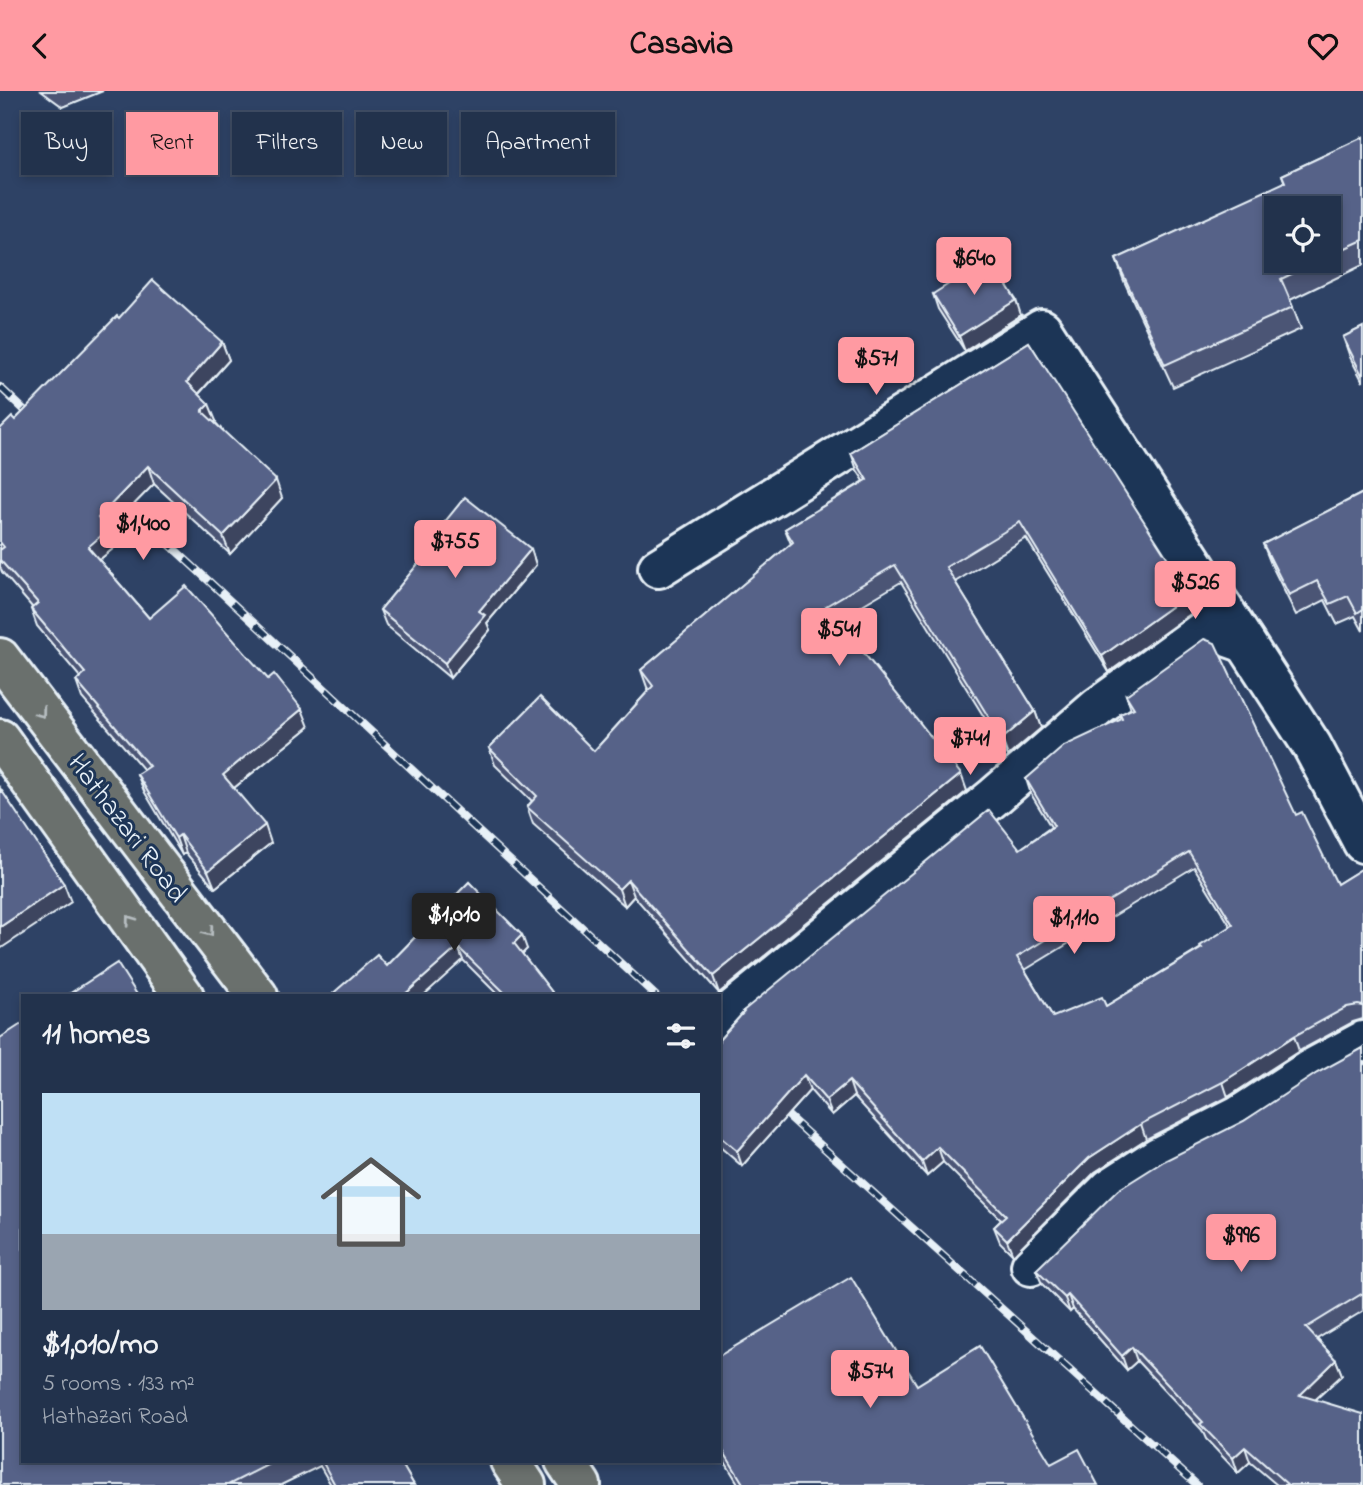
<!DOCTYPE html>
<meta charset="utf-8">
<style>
:root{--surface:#22324c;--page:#2a3a53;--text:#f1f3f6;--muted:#a2aab5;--line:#3f4d64;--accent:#ff9aa2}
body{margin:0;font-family:"Indie Flower",sans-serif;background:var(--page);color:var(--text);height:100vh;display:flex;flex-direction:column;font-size:26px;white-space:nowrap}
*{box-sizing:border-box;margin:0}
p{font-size:23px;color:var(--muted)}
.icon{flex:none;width:38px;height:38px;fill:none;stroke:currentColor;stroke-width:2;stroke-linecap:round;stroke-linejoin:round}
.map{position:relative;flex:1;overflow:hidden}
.side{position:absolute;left:21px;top:903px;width:700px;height:469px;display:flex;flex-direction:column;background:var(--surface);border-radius:0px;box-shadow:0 4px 10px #0003,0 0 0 2px var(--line)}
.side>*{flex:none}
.top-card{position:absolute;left:21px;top:21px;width:700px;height:63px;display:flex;gap:14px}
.controls{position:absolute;left:1264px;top:105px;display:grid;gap:14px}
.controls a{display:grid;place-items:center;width:77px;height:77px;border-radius:0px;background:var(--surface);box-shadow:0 4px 10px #0003,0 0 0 2px var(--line);font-size:35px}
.price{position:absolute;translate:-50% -60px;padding:0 16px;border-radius:7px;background:var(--accent);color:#111;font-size:23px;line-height:46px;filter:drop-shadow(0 2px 4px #0008)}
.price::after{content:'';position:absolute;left:50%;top:42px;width:21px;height:16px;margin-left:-10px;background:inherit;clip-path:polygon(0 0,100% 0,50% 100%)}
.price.active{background:#222;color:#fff}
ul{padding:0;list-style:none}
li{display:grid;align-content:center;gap:14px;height:371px;padding:0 21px}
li+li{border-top:2px solid var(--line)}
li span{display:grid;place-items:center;height:217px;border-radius:0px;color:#555}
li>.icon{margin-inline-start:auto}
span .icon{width:126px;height:126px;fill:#fffc;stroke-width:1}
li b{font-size:30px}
h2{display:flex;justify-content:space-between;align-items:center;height:84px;padding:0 21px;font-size:30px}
.chip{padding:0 24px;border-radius:0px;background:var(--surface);box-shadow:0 4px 10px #0003,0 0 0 2px var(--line);font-size:24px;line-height:63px}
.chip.active{background:var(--accent);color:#111}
header{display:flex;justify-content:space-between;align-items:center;height:91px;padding:0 21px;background:var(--accent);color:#111;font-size:32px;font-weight:700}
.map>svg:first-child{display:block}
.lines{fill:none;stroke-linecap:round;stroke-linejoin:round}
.minor-casing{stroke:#e8f1f8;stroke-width:44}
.trunk-casing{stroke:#e8f1f8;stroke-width:44}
.minor{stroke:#1d3557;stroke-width:38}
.trunk{stroke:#6a706d;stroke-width:38}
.rail-casing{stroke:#e8f1f8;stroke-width:8}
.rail{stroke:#1d3557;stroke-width:5;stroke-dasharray:16;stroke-linecap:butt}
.wall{fill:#4b5475;stroke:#e8f1f8;stroke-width:2;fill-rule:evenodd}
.shaded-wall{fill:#3d455f;stroke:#e8f1f8;stroke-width:2}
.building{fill:#576288;stroke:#e8f1f8;stroke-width:2;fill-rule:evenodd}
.oneway{stroke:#b6bdc0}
.labels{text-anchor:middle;stroke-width:6;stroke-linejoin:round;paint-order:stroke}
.street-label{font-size:28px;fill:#e8f1f8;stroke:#1d3557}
</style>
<header><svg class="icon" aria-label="back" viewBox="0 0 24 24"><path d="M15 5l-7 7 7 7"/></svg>Casavia<svg class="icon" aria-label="heart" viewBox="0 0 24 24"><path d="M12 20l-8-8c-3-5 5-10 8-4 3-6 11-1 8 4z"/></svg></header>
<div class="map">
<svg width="1363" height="1394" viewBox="0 0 1363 1394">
<rect width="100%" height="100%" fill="#2e4265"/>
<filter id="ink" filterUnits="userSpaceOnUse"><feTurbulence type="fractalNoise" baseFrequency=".0143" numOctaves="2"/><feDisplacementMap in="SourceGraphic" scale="14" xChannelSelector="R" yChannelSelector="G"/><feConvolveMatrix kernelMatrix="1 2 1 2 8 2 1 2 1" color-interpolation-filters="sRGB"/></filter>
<g filter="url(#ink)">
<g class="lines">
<!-- minor casing -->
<g class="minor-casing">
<g id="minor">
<path d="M658,477L1042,238L1312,655L1363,752"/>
<path d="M719,930L995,705L1098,616L1206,538L1245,552"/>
<path d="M1031,1175L1110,1097L1158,1066L1239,1025L1311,978L1363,950"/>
</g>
</g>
<!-- trunk casing -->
<g class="trunk-casing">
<g id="trunk">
<path d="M0,567L258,905"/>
<path d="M0,648L184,905"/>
<path d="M510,1370L526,1394"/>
<path d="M565,1370L581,1394"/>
</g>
</g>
<!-- minor -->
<use href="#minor" class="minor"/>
<!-- trunk -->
<use href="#trunk" class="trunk"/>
<!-- rail casing -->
<g class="rail-casing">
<g id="rail">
<path d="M0,296L38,332"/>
<path d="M115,403L656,905"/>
<path d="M774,1012L1197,1394"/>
</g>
</g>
<!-- rail -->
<use href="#rail" class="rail"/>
</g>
<!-- wall -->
<g class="wall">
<path d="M41,0H103L63,16Z"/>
<path d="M1363,46V174L1290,209L1301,238L1173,296L1124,190L1116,168L1285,92L1282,84ZM1328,117V170H1276Z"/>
<path d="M933,203L1021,224L965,260L938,218Z"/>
<path d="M119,227L222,251L229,269L199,303L216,330L215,331L282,407L230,463L154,393L108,440L114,457L99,469L149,527L309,636L234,697L271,752L215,797L186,762L182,764L144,700L137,683L144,679L82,607L76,590L80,586L37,535L31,518L32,516L2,481L0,476V338L15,329Z"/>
<path d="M1363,236V291L1350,266L1343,246Z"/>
<path d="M1029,251L1196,519L1109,581L1026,447L955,491L1035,620L1041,637L1008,665L901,491L837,529L967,700L719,902L634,805L625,815L533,733L527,716L532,710L495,674L489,657L594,660L649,599L647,596L641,579L791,453L785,438L864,390L857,379L851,362Z"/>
<path d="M1363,402V540L1355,525L1337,533L1325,509L1296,524L1271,473L1263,453Z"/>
<path d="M426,454L531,458L536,474L487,532L490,539L450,587L386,534L380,519L429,460Z"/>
<path d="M1126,604L1296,724L1337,793L1363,777V928L1353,931L1299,960L1228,1006L1146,1048L1095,1081L1013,1164L1000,1151L994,1136L1001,1129L943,1071L927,1085L854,1005L832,1024L810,999L742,1075L719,1055V949L743,922V920L1020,758L1051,736L1031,703L1026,688L1122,628L1131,618ZM1194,776L1231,836L1201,857L1106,915L1053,926L1025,879Z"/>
<path d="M469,791L527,858L522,863L555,905H499L463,869L330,905L387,875Z"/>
<path d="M1363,957V1220L1317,1248L1336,1269L1342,1284L1316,1308L1363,1394H1277L1250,1371L1238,1382L1206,1348L1202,1339L1137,1270L1127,1279L1073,1218L1070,1221L1042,1193L1036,1179L1244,1030Z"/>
<path d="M719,1265L917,1294L1051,1373L1098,1394H739L719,1361Z"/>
<path d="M23,1370H400L414,1394H331L320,1375L281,1394H0Z"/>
</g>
<!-- shaded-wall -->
<g class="shaded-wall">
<path d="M1016,209L1021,224L965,260L959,245Z"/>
<path d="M222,251L229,269L193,309L187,291Z"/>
<path d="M209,313L216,330L209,337L202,320Z"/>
<path d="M148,375L154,393L108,440L114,457L94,473L88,456L98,427Z"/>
<path d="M276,389L282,407L230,463L223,445Z"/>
<path d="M531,458L536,474L487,532L490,539L450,587L445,572L479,520Z"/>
<path d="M1190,502L1196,519L1109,581L1102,565Z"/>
<path d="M302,618L309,636L229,701L223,684Z"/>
<path d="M1035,620L1041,637L1008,665L1002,648Z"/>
<path d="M961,683L967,700L719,902L713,885Z"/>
<path d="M265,734L271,752L215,797L208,780Z"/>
<path d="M180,744L186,762L182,764L176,747Z"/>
<path d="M628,789L634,805L625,815L619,798Z"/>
<path d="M64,793L71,811L0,858V836Z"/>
<path d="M522,844L527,858L519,866L514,852Z"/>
<path d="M458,856L463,869L423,905H403Z"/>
<path d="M1294,945L1299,960L1228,1006L1223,991Z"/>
<path d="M804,984L810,999L742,1075L737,1060Z"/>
<path d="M849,990L854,1005L832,1024L826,1009Z"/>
<path d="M1141,1033L1146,1048L1095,1081L1013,1164L1007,1149L1089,1067Z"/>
<path d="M938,1056L943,1071L927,1085L922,1071Z"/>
<path d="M1068,1204L1073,1218L1070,1221L1065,1207Z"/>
<path d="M1132,1256L1137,1270L1127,1279L1122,1265Z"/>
<path d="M1336,1269L1342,1284L1305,1318L1300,1304Z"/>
<path d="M1245,1356L1250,1371L1238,1382L1233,1367Z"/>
</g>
<!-- building -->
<g class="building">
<path d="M1363,46V149L1328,165V117H1276V170H1319L1281,188L1293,216L1165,274L1116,168L1285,91L1282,84Z"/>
<path d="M990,167L1016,209L959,245L933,203Z"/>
<path d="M153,189L222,251L187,291L209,313L202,320L276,389L223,445L148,375L98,427L108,439L88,456L149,527L186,495L268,588L274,583L302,618L223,684L265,734L208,780L180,744L176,747L137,683L149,675L76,590L85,582L31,518L38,512L0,469V459L4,456L0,451V338L12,326L15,329L117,225L119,227Z"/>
<path d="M1363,236V286L1343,246Z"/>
<path d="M1029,251L1190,502L1102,565L1020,431L946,476L1035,620L1002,648L895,474L826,515L961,683L713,885L628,789L619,798L527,716L537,705L489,657L540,606L594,660L653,595L641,579L793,451L785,438L867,389L851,362Z"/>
<path d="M1363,402V518L1357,522L1348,505L1330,513L1317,490L1289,504L1263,453Z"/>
<path d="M465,406L531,458L479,520L485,524L445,572L380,519L431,457L426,454Z"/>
<path d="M1204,548L1215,552L1296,724L1302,721L1337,793L1363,777V915L1358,914L1347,916L1294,945L1223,991L1141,1033L1089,1067L1007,1149L994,1136L1006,1125L938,1056L922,1071L849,990L826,1009L804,984L737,1060L719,1045V949L744,921L743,920L989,719L1020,758L1054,735L1026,688L1064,655L1122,628L1120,623L1134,617L1126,604ZM1189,761L1233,834L1200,855L1202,857L1106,915L1102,906L1053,926L1017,866Z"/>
<path d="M0,697L64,793L0,836Z"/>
<path d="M469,791L522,844L514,852L555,905H508L458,856L403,905H330L377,864L387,875Z"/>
<path d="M117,872L138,905H66Z"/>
<path d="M23,932V1370H275L228,1394H0V947Z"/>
<path d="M1363,957V1202L1306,1237L1336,1269L1300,1304L1363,1323V1394H1288L1245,1356L1233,1367L1200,1333L1203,1331L1132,1256L1122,1265L1068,1204L1065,1207L1036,1179L1118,1099L1164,1070L1244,1030L1317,982Z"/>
<path d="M851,1186L917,1294L980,1255L1051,1373L1079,1358L1098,1394H744L719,1353V1265Z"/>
<path d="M322,1370H400L414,1394H335Z"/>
</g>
<!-- one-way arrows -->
<defs><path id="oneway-chevron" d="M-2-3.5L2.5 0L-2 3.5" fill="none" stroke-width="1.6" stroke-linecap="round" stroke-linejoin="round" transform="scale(1.75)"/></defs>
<g class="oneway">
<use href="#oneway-chevron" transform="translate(41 622) rotate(53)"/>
<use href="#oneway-chevron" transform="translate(130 829) rotate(-126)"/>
<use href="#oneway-chevron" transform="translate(209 841) rotate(53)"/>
</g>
</g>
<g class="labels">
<!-- street labels -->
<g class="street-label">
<text transform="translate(129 736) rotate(53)" y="10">Hathazari Road</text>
</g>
</g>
</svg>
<div class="controls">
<a><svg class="icon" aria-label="locate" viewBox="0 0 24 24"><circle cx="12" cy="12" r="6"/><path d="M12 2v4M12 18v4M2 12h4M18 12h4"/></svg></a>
</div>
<b class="price" style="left:974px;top:206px">$640</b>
<b class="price" style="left:876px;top:306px">$571</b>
<b class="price" style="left:143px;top:471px">$1,400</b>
<b class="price" style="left:455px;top:489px">$755</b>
<b class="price" style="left:1195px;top:530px">$526</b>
<b class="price" style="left:839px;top:577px">$541</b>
<b class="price" style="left:970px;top:686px">$741</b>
<b class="price active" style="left:454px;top:862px">$1,010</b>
<b class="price" style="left:1074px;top:865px">$1,110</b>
<b class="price" style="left:1241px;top:1183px">$996</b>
<b class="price" style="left:870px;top:1319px">$574</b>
<div class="top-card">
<a class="chip">Buy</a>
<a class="chip active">Rent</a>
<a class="chip">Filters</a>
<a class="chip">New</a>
<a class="chip">Apartment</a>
</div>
<section class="side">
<h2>11 homes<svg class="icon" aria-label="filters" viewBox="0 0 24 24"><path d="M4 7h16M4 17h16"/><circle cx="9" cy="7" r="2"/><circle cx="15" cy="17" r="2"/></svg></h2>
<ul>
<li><span style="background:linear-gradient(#bfe0f5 65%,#9aa5b1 0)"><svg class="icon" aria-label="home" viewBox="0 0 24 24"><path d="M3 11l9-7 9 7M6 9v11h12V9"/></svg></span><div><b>$1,010/mo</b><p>5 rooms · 133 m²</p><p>Hathazari Road</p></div></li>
</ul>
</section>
</div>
